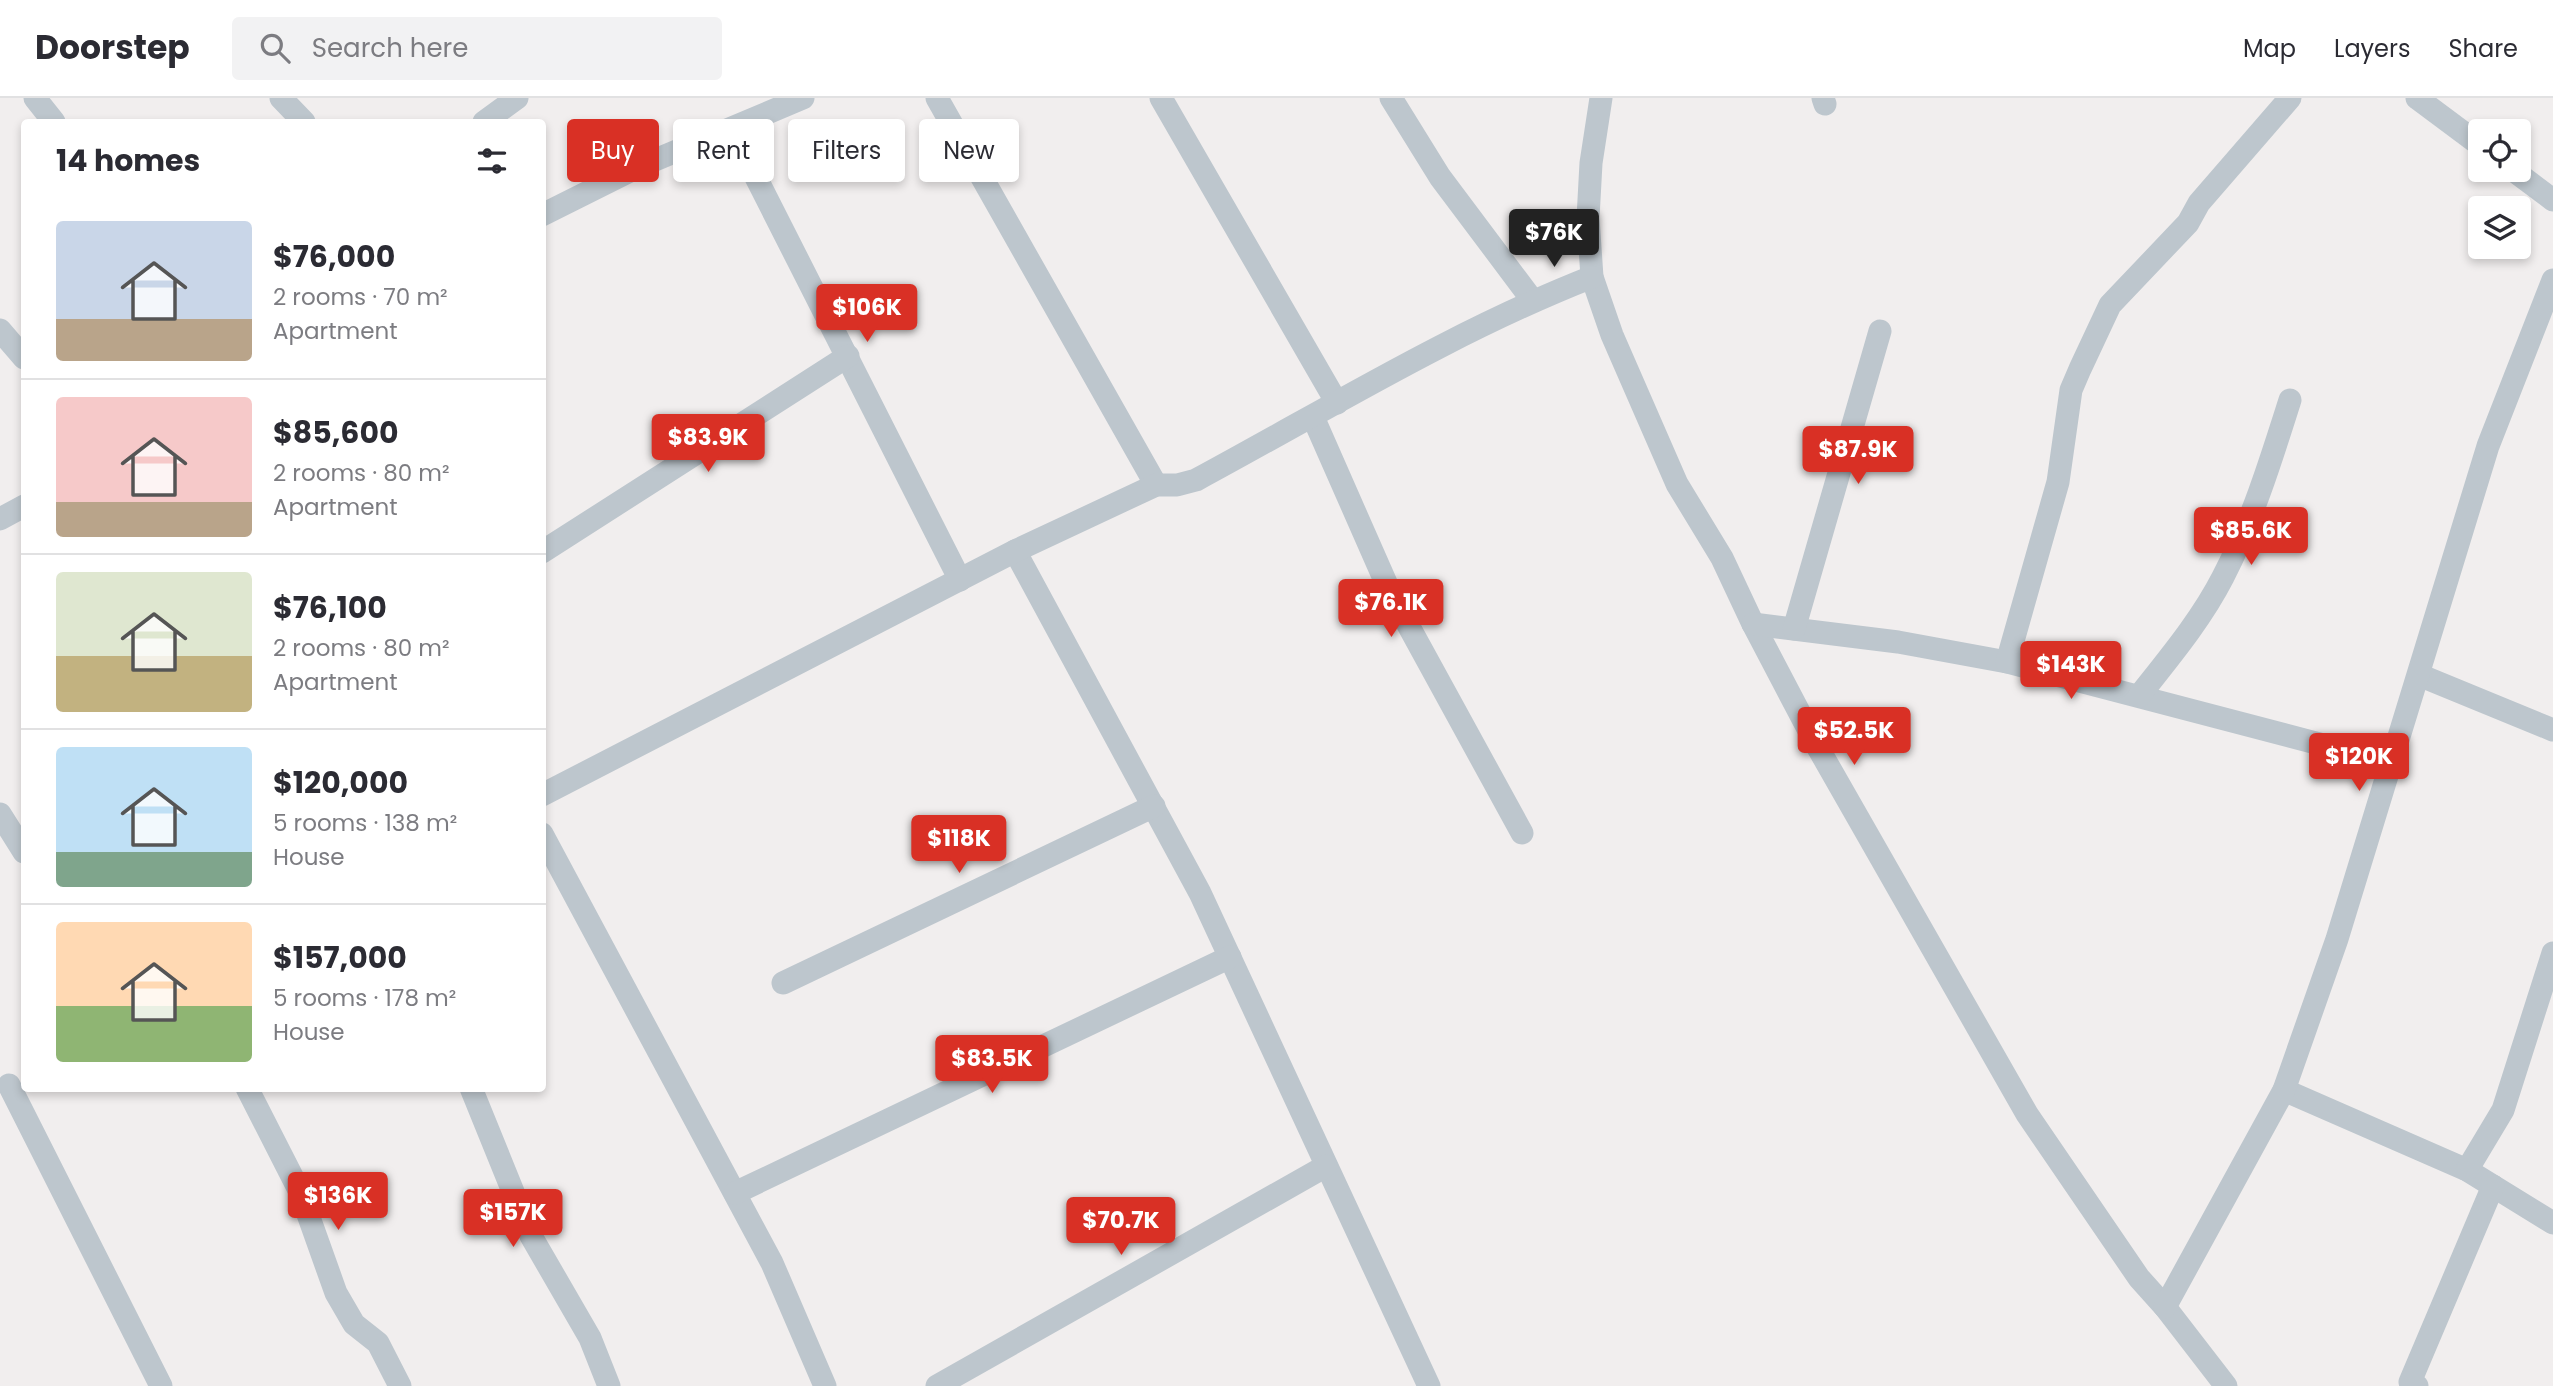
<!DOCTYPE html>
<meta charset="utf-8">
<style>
:root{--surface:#fff;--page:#f2f2f3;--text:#2b2b33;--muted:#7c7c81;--line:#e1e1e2;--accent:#d93025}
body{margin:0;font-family:Poppins,sans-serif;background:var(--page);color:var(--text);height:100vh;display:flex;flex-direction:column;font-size:26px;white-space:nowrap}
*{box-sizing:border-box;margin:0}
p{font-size:23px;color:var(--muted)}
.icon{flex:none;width:38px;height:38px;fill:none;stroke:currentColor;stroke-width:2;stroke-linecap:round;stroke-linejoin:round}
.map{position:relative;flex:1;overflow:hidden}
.drawer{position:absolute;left:21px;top:21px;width:525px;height:973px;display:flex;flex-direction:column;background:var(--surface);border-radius:7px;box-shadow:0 4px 10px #0003}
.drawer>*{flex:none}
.top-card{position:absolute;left:567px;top:21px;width:665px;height:63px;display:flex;gap:14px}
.tools{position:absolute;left:2468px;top:21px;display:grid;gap:14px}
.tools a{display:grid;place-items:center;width:63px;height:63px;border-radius:7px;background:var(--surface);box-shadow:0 4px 10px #0003;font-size:35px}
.price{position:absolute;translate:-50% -60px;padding:0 16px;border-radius:7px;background:var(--accent);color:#fff;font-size:23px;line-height:46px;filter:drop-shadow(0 2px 4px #0008)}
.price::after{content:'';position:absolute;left:50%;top:42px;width:21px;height:16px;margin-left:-10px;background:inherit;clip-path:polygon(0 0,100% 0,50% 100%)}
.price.selected{background:#222;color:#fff}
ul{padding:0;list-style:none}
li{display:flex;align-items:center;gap:21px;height:175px;padding:0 35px}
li+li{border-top:2px solid var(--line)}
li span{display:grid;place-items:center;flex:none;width:196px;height:140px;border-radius:7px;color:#555}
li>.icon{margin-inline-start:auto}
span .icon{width:84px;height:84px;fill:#fffc;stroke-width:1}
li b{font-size:30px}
h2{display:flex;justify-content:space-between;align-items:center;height:84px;padding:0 35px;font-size:30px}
.tag{padding:0 24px;border-radius:7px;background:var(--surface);box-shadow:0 4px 10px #0003;font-size:24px;line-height:63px}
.tag.selected{background:var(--accent);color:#fff}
header{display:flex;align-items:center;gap:42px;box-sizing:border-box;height:98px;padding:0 35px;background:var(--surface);border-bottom:2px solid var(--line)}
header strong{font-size:33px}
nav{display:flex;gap:38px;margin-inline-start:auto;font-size:24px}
.search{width:490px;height:63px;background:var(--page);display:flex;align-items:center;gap:18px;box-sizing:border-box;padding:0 24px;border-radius:7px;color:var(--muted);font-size:26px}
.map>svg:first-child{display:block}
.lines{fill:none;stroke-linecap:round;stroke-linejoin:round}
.minor{stroke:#bdc6cd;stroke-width:23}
</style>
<header>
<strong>Doorstep</strong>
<div class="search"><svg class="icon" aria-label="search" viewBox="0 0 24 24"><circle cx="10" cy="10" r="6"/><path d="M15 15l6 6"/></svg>Search here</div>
<nav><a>Map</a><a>Layers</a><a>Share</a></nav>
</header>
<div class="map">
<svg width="2553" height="1288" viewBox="0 0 2553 1288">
<rect width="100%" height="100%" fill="#f1eeee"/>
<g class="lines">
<!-- minor -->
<g class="minor">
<path d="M35,0L54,24"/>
<path d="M281,0L304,24"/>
<path d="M937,0L1156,387"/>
<path d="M1161,0L1337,305"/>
<path d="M1391,0L1440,79L1533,203"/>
<path d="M1601,0L1591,65L1588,120L1592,179L1612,237L1677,386L1722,460L1753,526L1817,648L2027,1016L2139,1180L2165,1209L2226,1288"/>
<path d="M1823,0L1825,6"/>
<path d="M2417,0L2480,47"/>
<path d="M484,24L517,0"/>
<path d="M732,32L960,482"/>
<path d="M2513,72L2553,102"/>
<path d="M542,117L636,70L803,0"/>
<path d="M0,232L24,260"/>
<path d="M1313,319L1390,494L1522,735"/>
<path d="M0,421L24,408"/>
<path d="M1015,453L1200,795L1429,1288"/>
<path d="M542,454L848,258"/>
<path d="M1753,526L1898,544L2007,564L2392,665"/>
<path d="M1794,531L1880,233"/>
<path d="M2007,564L2058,384L2071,292L2080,271L2110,207L2188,125L2199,105L2290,0"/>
<path d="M2419,577L2553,632"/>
<path d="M2139,598C2169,560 2201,522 2223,479C2252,423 2271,362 2290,302"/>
<path d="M542,697L1015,453L1156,387H1177L1196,382C1326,312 1454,233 1592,179"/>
<path d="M0,716L24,754"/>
<path d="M542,736L772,1165L825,1288"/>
<path d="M783,885L1154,708"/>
<path d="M9,987L161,1288"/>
<path d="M247,990L300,1094L336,1195L354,1226L378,1245L400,1288"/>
<path d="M471,990L531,1138L590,1240L609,1288"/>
<path d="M2284,992L2467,1072L2553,1125"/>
<path d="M2467,1072L2503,1012L2553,855"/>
<path d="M735,1095L1230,859"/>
<path d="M2165,1209L2284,992L2337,841L2488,348L2553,182"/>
<path d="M937,1288L1326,1068"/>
<path d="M2417,1288L2410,1284L2493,1088"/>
</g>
</g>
</svg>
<div class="tools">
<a><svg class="icon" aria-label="locate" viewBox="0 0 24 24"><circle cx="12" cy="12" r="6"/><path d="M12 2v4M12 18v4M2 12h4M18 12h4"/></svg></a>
<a><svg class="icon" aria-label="layers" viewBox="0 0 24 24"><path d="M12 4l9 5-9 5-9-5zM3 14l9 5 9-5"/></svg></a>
</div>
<b class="price selected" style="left:1554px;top:171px">$76K</b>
<b class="price" style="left:867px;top:246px">$106K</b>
<b class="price" style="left:708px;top:376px">$83.9K</b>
<b class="price" style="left:1858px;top:388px">$87.9K</b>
<b class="price" style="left:2251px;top:469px">$85.6K</b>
<b class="price" style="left:1391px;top:541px">$76.1K</b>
<b class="price" style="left:2071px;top:603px">$143K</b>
<b class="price" style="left:1854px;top:669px">$52.5K</b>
<b class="price" style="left:2359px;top:695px">$120K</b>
<b class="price" style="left:959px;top:777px">$118K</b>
<b class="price" style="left:992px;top:997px">$83.5K</b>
<b class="price" style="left:338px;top:1134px">$136K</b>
<b class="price" style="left:513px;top:1151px">$157K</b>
<b class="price" style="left:1121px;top:1159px">$70.7K</b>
<div class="top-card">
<a class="tag selected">Buy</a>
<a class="tag">Rent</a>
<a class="tag">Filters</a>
<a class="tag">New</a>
</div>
<section class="drawer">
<h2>14 homes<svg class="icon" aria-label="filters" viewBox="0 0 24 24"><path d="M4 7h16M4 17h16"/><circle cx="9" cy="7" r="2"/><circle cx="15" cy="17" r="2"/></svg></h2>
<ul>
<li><span style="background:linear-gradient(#c9d6e8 70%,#b9a48a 0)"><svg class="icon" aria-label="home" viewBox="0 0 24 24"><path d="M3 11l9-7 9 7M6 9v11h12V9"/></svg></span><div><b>$76,000</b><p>2 rooms · 70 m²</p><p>Apartment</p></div></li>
<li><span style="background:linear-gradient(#f6c9c9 75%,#b9a48a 0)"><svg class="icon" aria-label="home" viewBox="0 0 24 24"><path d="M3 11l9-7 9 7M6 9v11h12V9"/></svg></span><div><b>$85,600</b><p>2 rooms · 80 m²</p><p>Apartment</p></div></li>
<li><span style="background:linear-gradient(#dfe7d0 60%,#c2b280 0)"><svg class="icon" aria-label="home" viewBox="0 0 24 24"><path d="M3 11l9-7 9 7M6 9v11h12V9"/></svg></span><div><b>$76,100</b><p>2 rooms · 80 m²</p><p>Apartment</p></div></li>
<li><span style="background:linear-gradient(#bfe0f5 75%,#7fa58c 0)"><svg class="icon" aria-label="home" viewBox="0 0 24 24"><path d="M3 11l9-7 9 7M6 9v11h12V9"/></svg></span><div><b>$120,000</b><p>5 rooms · 138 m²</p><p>House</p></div></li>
<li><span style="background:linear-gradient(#ffd9b3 60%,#8fb573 0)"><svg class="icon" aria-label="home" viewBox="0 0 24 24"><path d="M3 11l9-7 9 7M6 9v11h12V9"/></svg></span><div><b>$157,000</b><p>5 rooms · 178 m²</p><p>House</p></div></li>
</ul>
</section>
</div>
